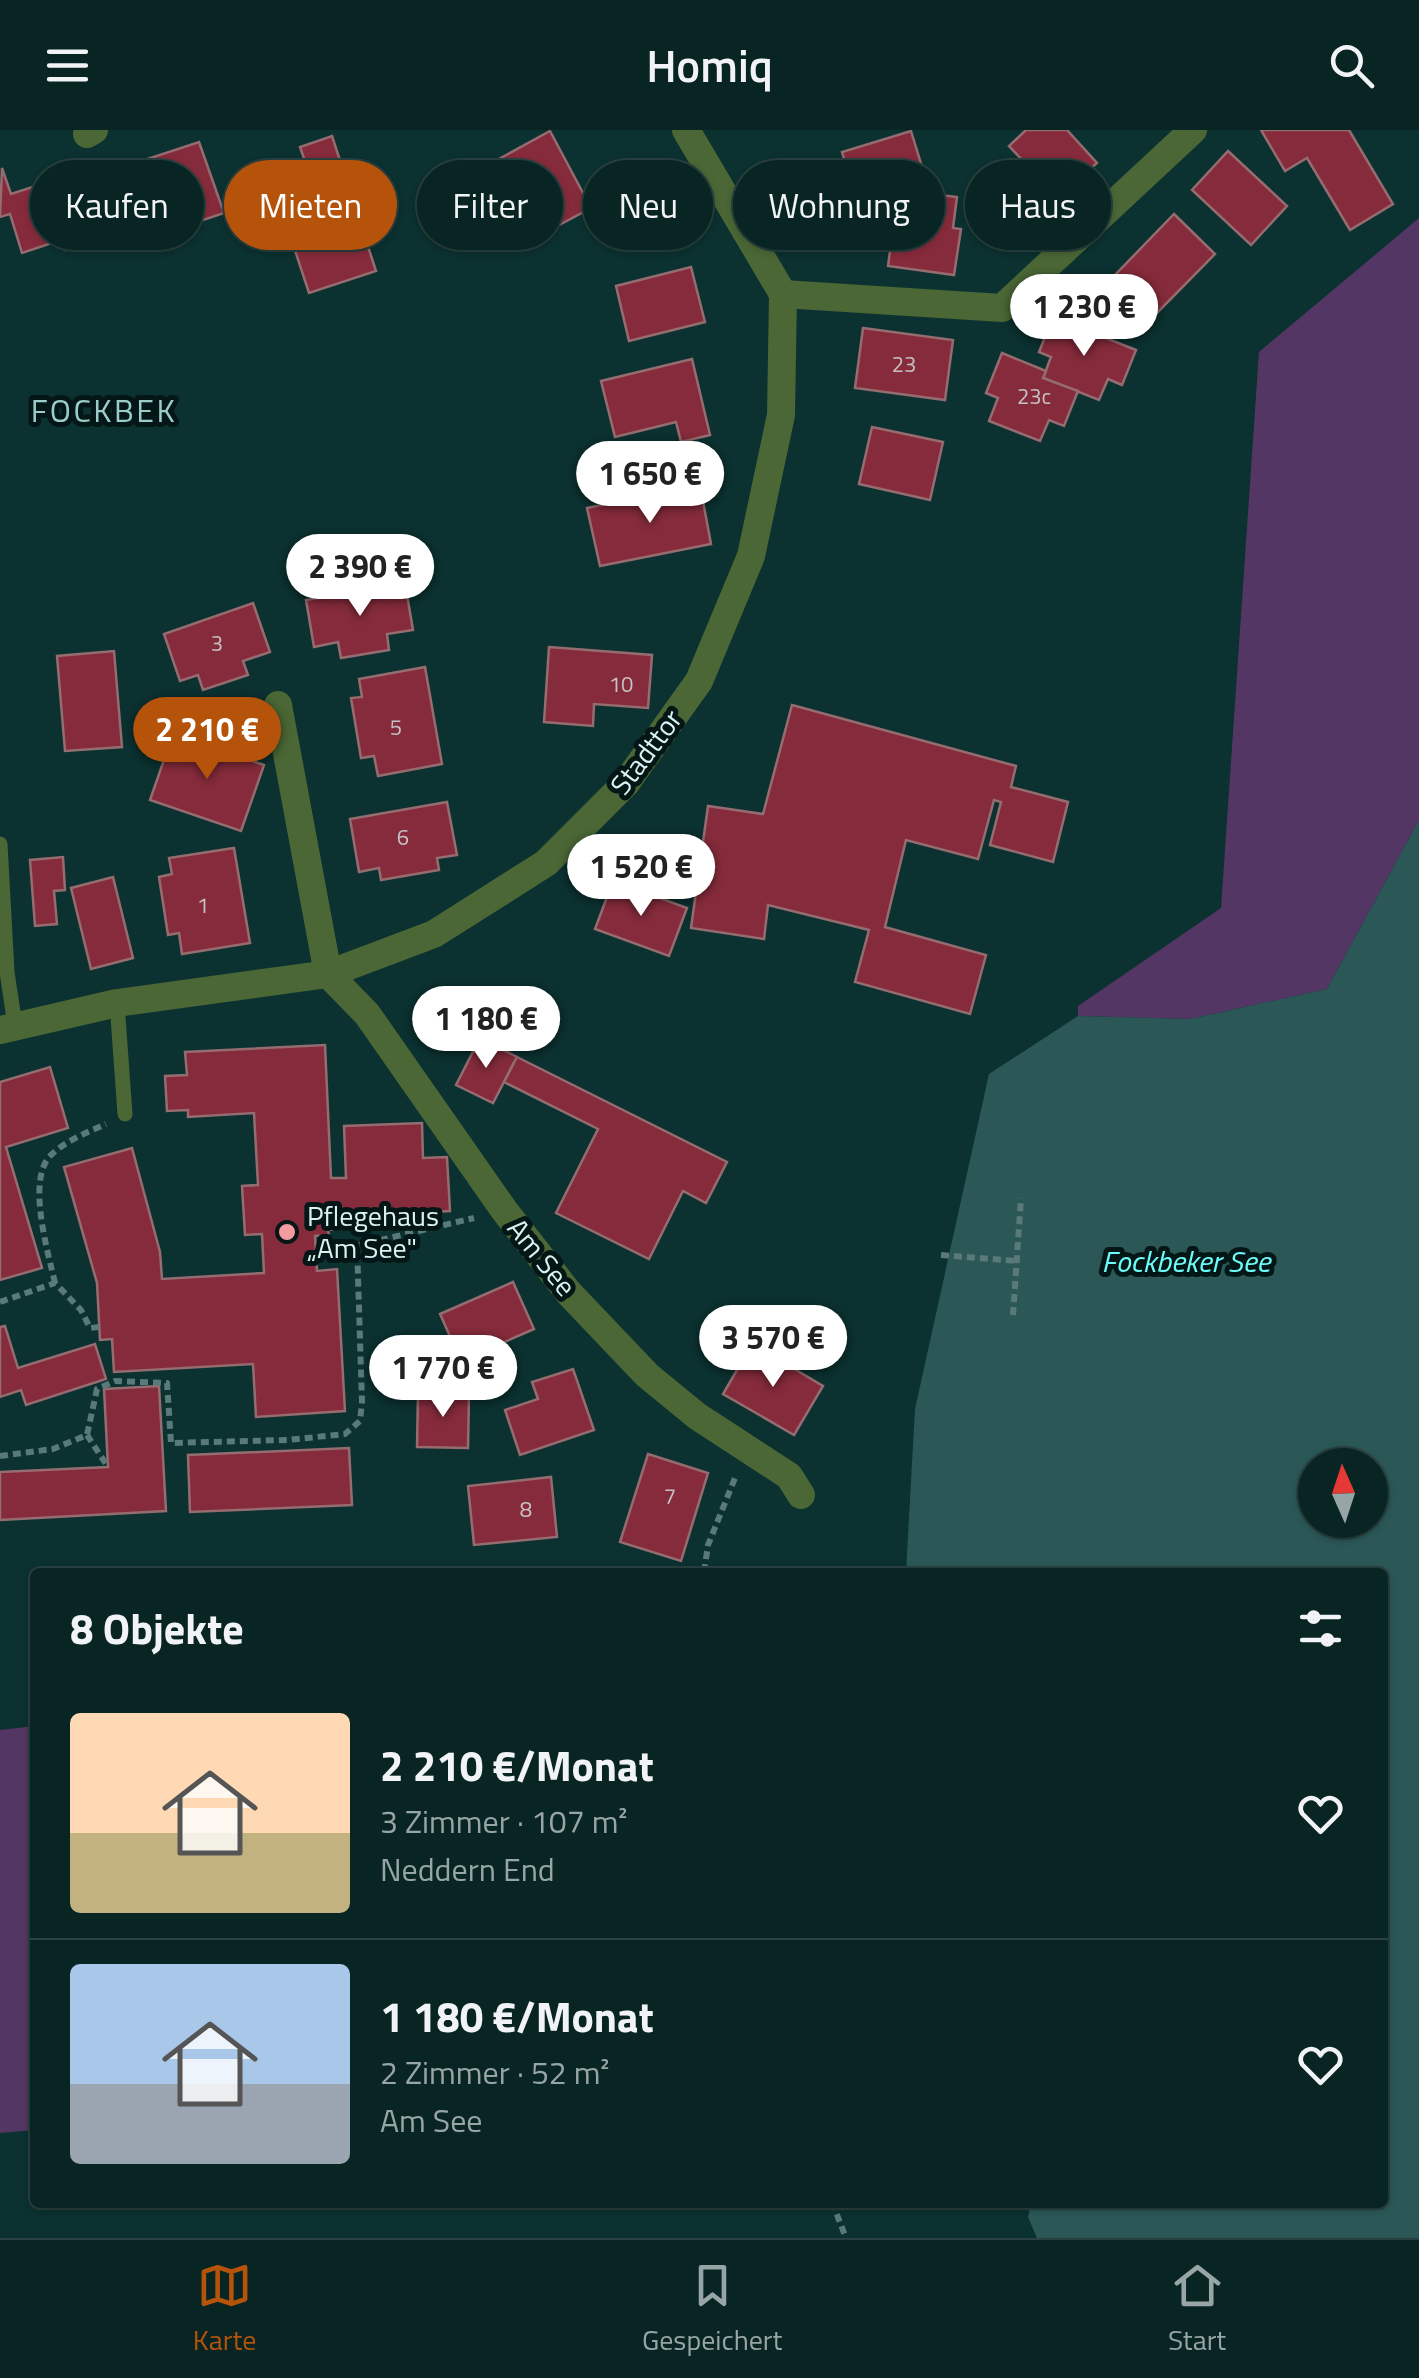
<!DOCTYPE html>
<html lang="de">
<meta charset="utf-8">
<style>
:root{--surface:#082524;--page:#163131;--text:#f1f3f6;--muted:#98a5a6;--line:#294241;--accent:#b45309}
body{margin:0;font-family:"Titillium Web",sans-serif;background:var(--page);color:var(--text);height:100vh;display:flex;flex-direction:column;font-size:38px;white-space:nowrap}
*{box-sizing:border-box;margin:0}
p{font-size:32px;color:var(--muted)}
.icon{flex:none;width:55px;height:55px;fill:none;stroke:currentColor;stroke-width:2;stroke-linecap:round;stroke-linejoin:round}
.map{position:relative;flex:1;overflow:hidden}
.drawer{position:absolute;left:30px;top:1438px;width:1358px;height:640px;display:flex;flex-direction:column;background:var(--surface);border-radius:10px;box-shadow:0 2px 8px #0004,0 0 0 2px var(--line)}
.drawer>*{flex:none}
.hud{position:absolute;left:30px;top:30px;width:1360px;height:90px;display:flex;gap:20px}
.needle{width:65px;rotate:357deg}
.controls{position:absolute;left:1298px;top:1318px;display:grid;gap:20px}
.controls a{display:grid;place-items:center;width:90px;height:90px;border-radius:50%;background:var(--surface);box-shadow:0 2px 8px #0004,0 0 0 2px var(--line);font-size:50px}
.price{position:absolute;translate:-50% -85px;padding:0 22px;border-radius:35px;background:#fff;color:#222;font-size:32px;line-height:65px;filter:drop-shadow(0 2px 5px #0008)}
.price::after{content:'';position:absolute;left:50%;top:60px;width:30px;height:22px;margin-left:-15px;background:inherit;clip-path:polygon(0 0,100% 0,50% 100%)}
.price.current{background:var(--accent);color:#fff}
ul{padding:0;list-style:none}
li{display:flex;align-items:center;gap:30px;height:250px;padding:0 40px}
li+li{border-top:2px solid var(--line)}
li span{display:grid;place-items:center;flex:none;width:280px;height:200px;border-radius:10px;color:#555}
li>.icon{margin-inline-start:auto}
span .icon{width:120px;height:120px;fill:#fffc;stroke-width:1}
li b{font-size:42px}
h2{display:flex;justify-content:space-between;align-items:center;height:120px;padding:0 40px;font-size:42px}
.tag{padding:0 35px;border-radius:45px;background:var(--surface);box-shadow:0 2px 8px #0004,0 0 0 2px var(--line);font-size:35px;line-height:90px}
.tag.current{background:var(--accent);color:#fff}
header{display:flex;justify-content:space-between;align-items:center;height:130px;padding:0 40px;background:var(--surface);font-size:45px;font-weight:600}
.tabs{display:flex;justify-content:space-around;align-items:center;height:140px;border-top:2px solid var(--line);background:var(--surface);font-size:28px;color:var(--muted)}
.tabs a{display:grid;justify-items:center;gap:5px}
.tabs .current{color:var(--accent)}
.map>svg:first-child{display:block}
.green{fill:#543664}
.water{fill:#2b5857;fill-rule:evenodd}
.building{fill:#862b3b;stroke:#956c70;stroke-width:2.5}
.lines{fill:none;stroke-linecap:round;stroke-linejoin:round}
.path{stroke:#597a79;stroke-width:6;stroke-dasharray:8 5;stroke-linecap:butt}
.service{stroke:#4a6735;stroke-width:15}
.minor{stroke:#4a6735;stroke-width:28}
.poi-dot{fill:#f49aa3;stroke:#041616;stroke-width:4}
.labels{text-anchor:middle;stroke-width:10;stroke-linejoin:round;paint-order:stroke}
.number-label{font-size:22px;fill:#c5c1c4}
.street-label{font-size:28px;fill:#daf3f2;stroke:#041616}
.poi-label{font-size:28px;fill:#daf3f2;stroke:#041616;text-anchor:start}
.water-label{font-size:30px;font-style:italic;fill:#6cfcfa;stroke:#041616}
.quarter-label{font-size:32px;letter-spacing:2.5px;fill:#9accca;stroke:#041616}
</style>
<header><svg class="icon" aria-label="menu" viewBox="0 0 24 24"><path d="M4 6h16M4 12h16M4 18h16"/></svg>Homiq<svg class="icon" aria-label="search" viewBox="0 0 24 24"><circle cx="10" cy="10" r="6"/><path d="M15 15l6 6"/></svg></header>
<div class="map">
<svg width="1419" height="2108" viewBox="0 0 1419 2108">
<rect width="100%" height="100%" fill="#0b3130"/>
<!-- green -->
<g class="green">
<path d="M1419,88V690L1327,859L1190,889L1078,886V876L1221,778L1259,222Z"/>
<path d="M35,1596V2000L0,2003V1600Z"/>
</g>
<!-- water -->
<path class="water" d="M1419,690V2108H1037L1028,2087L1031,2073L1382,2072V1442H906L915,1279L989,944L1078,886L1190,889L1327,859ZM1315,1335H1370V1390H1315Z"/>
<!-- building -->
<g class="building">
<path d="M1026,0H1067L1097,33L1032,92L999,55L1024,32L1009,16Z"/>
<path d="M1261,0H1349L1393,74L1350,100L1307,28L1285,41Z"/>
<path d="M550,1L591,78L529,111L488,35Z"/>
<path d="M911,1L927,53L858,74L842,22Z"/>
<path d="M332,6L376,141L309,163L285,90L321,78L300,17Z"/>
<path d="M199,12L224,83L150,108L126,36Z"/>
<path d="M1228,21L1287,76L1251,115L1192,60Z"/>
<path d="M2,38L11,64L85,40L106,107L65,120L61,110L22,123L10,84L0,87Z"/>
<path d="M917,62L957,67L953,98L961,99L954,145L888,136L894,92L913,95Z"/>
<path d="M1174,84L1215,124L1156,184L1115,145Z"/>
<path d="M691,137L705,192L629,211L616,156Z"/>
<path d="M1053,187L1136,220L1122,255L1108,249L1099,270L1043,248L1051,227L1039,222Z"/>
<path d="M863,198L953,210L945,270L855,258Z"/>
<path d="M1002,223L1046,241L1043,248L1078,261L1064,296L1049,290L1040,311L989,291L998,268L986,263Z"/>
<path d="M692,229L710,305L681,312L676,292L615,307L601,251Z"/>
<path d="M872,297L943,312L930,370L859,354Z"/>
<path d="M700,355L711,414L600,436L587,378Z"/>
<path d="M405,453L413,500L387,504L389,520L341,528L338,512L314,517L306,470Z"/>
<path d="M253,473L270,522L243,531L248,545L203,560L198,545L180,551L164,504Z"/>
<path d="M549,517L652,525L648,578L594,574L593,596L544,592Z"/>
<path d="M114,521L122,617L65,621L57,526Z"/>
<path d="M425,537L442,634L378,646L374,626L361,628L351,568L362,567L359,549Z"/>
<path d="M792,575L1016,636L1011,657L1068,672L1053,732L990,715L1001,672L994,670L978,729L906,710L885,797L986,825L970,884L855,852L869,800L768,775L764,809L691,798L708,676L763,684Z"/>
<path d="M173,604L264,635L241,701L150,670Z"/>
<path d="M447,672L457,725L437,728L439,740L381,750L379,738L359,742L350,689Z"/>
<path d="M234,718L250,813L182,824L179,803L168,805L159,747L172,744L169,728Z"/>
<path d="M63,727L65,760L54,761L57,794L35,796L30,730Z"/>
<path d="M113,747L133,828L91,839L71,758Z"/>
<path d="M613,751L687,778L669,826L595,799Z"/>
<path d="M480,908L517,927L493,973L456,955Z"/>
<path d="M325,915L331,1048H346L344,996L422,993L423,1028L447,1027L450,1081L414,1083L415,1090L353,1093L354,1097L328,1100L329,1105L315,1106L317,1141L337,1139L345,1281L256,1287L253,1234L114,1242L112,1209L100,1210L97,1153L64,1037L132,1018L160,1122L162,1149L264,1143L262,1104L245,1105L242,1056L258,1055L254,983L188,987V980L167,981L165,946L187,945L185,922Z"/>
<path d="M517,927L727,1032L706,1073L683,1061L649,1129L556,1083L598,999L504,952Z"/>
<path d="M50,937L68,998L6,1017L42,1138L0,1150V952Z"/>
<path d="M513,1152L534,1199L461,1231L440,1184Z"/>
<path d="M5,1196L18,1238L95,1214L106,1249L26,1275L21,1260L0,1267V1197Z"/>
<path d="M752,1214L823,1256L794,1305L723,1264Z"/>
<path d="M573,1239L594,1300L520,1325L505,1280L538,1269L532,1252Z"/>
<path d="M159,1256L166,1381L0,1390V1342L108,1337L104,1259Z"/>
<path d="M418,1263L469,1264L468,1318L417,1317Z"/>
<path d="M349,1318L352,1375L190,1382L188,1325Z"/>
<path d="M648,1324L708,1343L681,1431L620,1412Z"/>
<path d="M551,1347L557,1407L474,1415L468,1356Z"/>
</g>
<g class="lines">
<!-- path -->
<g class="path">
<path d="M316,1121L351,1117L474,1088"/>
<path d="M941,1125L1017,1131"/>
<path d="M55,1153C48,1122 26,1049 51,1025C65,1011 88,1002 106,994"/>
<path d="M0,1172L55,1153L81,1180L90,1198L99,1197"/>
<path d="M1013,1185L1021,1068"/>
<path d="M87,1305L108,1337"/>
<path d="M0,1326L53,1319L87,1305L97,1259L115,1251L167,1253L171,1313L288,1310L345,1304L360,1291L362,1272L357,1115"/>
<path d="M704,1442L708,1415L735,1348"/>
<path d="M832,2072L846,2108"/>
</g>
<!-- service -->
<g class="service">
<path d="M0,714L7,842L15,895"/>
<path d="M117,873L125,984"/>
</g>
<!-- minor -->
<g class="minor">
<path d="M87,4L94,0"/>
<path d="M783,164L1002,178L1193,0"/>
<path d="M278,575L328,844"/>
<path d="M328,844L367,884L504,1080L568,1162L647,1245L697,1286L789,1346L801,1365"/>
<path d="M0,900L117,873L328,844L434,804L546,733L626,653L699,551L751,426L781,285L783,164L686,0"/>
</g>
</g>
<!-- markers -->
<circle class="poi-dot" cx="287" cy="1102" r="10"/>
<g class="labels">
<!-- number labels -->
<g class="number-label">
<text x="904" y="242">23</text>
<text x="1034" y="274">23c</text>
<text x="217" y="521">3</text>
<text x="621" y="562">10</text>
<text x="396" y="605">5</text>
<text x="403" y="715">6</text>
<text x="203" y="783">1</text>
<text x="670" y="1374">7</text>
<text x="526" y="1387">8</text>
</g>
<!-- street labels -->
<g class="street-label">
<text transform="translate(646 622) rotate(-53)" y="10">Stadttor</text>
<text transform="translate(542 1127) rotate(51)" y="10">Am See</text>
</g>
<!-- poi labels -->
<g class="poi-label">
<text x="307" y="1096">Pflegehaus<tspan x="307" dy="32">„Am See"</tspan></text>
</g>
<!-- water labels -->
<g class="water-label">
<text x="1186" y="1142">Fockbeker See</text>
</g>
<!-- quarter labels -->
<g class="quarter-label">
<text x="104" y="292">FOCKBEK</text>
</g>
</g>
</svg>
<div class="controls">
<a><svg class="needle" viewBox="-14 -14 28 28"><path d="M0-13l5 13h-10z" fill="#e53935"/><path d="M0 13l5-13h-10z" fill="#98a5a6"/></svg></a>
</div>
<b class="price" style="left:1084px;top:229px">1 230 €</b>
<b class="price" style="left:650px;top:396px">1 650 €</b>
<b class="price" style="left:360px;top:489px">2 390 €</b>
<b class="price current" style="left:207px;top:652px">2 210 €</b>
<b class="price" style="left:641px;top:789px">1 520 €</b>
<b class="price" style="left:486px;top:941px">1 180 €</b>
<b class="price" style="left:773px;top:1260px">3 570 €</b>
<b class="price" style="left:443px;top:1290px">1 770 €</b>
<div class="hud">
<a class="tag">Kaufen</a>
<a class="tag current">Mieten</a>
<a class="tag">Filter</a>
<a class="tag">Neu</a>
<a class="tag">Wohnung</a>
<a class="tag">Haus</a>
</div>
<section class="drawer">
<h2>8 Objekte<svg class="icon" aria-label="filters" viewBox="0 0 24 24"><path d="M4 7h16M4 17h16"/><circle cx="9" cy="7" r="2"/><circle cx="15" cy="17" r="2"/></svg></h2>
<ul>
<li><span style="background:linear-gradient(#ffd9b3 60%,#c2b280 0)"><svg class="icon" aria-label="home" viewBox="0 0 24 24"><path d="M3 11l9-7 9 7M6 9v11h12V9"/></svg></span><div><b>2 210 €/Monat</b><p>3 Zimmer · 107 m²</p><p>Neddern End</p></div><svg class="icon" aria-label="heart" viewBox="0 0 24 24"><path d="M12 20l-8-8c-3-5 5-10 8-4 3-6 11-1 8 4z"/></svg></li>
<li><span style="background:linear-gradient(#a9c7e8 60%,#9aa5b1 0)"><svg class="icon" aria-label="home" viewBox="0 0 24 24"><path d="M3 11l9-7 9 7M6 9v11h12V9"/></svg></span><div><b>1 180 €/Monat</b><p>2 Zimmer · 52 m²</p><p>Am See</p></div><svg class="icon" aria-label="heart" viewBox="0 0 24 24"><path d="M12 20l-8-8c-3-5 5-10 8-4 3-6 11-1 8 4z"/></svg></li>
</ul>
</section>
</div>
<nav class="tabs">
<a class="current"><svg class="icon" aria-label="map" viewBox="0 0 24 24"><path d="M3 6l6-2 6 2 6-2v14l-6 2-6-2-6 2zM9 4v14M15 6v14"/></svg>Karte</a>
<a><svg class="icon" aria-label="saved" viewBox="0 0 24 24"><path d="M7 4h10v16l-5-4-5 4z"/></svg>Gespeichert</a>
<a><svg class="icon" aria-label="home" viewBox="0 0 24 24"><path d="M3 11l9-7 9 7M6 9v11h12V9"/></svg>Start</a>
</nav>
